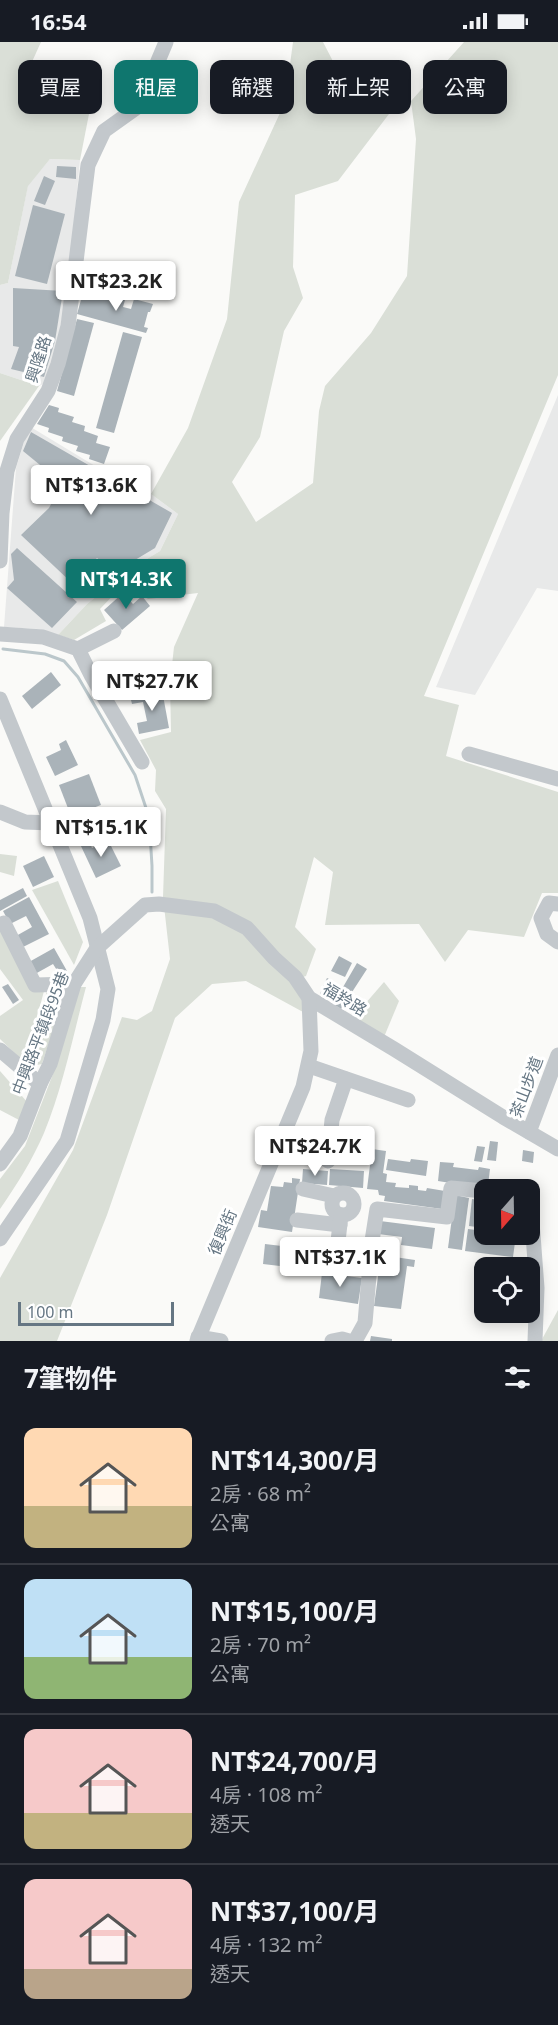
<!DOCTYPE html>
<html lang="zh-TW">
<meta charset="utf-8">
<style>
:root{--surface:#171b24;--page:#20242c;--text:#f1f3f6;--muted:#9ea1a6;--line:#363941;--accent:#0f766e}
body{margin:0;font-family:"Noto Sans","Noto Sans TC",sans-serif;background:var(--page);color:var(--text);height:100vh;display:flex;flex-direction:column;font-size:22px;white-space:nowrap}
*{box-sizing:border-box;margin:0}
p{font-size:20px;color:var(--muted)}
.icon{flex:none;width:33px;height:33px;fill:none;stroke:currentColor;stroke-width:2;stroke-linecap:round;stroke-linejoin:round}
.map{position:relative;height:1299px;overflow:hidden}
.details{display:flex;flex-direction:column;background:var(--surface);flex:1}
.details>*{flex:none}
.guide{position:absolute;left:18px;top:18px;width:522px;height:54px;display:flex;gap:12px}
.needle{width:39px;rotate:200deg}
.controls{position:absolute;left:474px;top:1137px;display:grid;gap:12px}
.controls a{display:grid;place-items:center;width:66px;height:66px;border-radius:12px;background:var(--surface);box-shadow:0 3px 15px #0003;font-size:30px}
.scale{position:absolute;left:18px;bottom:15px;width:156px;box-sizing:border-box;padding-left:6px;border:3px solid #657683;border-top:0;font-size:16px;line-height:21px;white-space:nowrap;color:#657683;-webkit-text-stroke:4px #fff;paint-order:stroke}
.price{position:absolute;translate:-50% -51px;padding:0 14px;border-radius:6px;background:#fff;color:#222;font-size:20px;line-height:39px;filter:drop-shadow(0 2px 3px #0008)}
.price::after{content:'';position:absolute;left:50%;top:36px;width:18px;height:14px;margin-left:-9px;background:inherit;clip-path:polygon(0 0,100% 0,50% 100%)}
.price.selected{background:var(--accent);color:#fff}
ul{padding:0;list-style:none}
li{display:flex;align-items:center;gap:18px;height:150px;padding:0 24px}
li+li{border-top:2px solid var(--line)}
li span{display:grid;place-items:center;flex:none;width:168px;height:120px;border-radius:12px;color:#555}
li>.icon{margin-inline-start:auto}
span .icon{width:72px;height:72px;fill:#fffc;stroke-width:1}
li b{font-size:26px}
h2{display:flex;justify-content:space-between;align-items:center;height:72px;padding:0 24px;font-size:26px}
.chip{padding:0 21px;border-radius:12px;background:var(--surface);box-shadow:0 3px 15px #0003;font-size:21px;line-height:54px}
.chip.selected{background:var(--accent);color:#fff}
.status{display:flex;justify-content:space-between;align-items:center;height:42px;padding:0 30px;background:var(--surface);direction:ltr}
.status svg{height:16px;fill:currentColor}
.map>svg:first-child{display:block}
.built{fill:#e8e9e9}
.green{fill:#dadfd7}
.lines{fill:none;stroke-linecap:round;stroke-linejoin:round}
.stream{stroke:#bbc7cb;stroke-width:3}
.building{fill:#aab3b9}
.minor{stroke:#c3c8cc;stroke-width:15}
.labels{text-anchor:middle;stroke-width:6;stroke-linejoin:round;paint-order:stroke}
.street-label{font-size:16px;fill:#657683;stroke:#fff}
</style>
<div class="status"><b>16:54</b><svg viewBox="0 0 49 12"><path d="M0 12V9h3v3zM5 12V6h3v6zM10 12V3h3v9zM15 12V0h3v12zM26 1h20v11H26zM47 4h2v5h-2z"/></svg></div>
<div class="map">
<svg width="558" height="1299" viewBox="0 0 558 1299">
<rect width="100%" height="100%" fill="#fafaf8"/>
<!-- built -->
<g class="built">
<path d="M50,117L80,118L68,245L55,313L45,341L39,344L0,331V243L8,241L28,143Z"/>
<path d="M558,353V549L537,546L475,653L436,645Z"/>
<path d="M29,384L105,430L151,452L178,472L160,509L130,527L87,562L58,593L38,587L4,585L16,426Z"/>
</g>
<!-- green -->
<g class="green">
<path d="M0,0H41L31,22L29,40L89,72L80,118L50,117L28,144L8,241L0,243Z"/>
<path d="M293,0H323L337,27L363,26L377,34L397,54L389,72L338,139L295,153L293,225L303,256L284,289L260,395L232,440L256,480L313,441L319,369L325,344L371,291L407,234L416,97L411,59L464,0H558V333L424,654L459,663L446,714L558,750V851H542L524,895L468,888L445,920L419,882L325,883L333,830L314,815L295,885L316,907L306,934L291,939L302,959L303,970L246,939L212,942L175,976L107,1173L57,1299H0V1236L73,1108L122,975L137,978L152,969L170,917L163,855L166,767L155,749L156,728L140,698L171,690L170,641L174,605L198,551L148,557L125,541L100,567L106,579L74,598L58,593L87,562L130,527L160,509L178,472L151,452L188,386L227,277L239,160L285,60Z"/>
<path d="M0,331L39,344L0,399Z"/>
<path d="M0,812L17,814L14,834L0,830Z"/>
<path d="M58,839L83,900L74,923L32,848Z"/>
<path d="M0,881L44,949L25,1021L0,997V974L23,958L0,927Z"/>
<path d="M384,940L399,959L384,995L352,977Z"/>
<path d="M79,945H86C73,994 63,1045 44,1091C33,1117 16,1144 0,1167V1137L25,1104L53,1032Z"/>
<path d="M47,949L63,951V958L42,1022L32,1024L27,1022Z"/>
<path d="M0,1029L28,1061L19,1078L0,1068Z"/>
<path d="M558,1268V1299H541Z"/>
</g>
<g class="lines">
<!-- stream -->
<path class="stream" d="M3,607L45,612L64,619L78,635L135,733L149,775L152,824V850"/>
</g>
<!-- building -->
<g class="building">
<path d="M57,124L76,125V137L56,135Z"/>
<path d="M44,134L55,139L45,163L34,159Z"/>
<path d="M33,163L65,172L47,242L15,234Z"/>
<path d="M13,246L63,249L55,299L44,335L11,327L19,305L13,304Z"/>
<path d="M83,251L115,260L116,256L125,258L123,265L131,267L134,257L153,262L150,270H148L144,285L148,286L146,291L77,272Z"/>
<path d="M77,277L94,281L74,354L57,349Z"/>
<path d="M123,290L142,295L114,391L96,386Z"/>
<path d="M49,363L59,366L58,370L74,375L72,380L85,384L84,389L98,394L96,401L110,405L104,422L89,417L90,413L76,409L78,404L62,399L63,395L48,390L49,386L37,382Z"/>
<path d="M31,390L172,471L155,506L115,530L97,516L72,541L21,493L49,466L62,441L23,409Z"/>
<path d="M17,506L77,560L52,586L7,546L14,538L11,512Z"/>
<path d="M100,524L109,533L88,554L79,546Z"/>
<path d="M123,551L133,562L142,554L150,564L122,588L104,568Z"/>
<path d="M51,630L61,643L32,667L22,654Z"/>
<path d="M162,648L169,686L139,692L137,681L147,679L143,660L132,662L130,654Z"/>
<path d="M66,698L78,723L55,734L46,715L61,708L59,702Z"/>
<path d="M89,732L101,763L71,774L59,743Z"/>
<path d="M89,798L92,806L108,798L121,824L96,836L80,802Z"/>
<path d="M44,814L54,835L33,845L23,824Z"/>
<path d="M23,846L27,854L0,869V858Z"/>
<path d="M29,855L49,892L23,905L16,894L32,885L26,874L10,882L3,869Z"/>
<path d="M54,906L67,929L60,933L53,922L35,932L29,920Z"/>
<path d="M339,914L352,921L345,935L331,929Z"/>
<path d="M357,921L367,927L341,967L333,962L334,960L320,952L327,936L331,938L328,946L339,952Z"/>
<path d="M8,942L19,958L13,962L2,945Z"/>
<path d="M490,1099L498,1100L496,1119L487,1118Z"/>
<path d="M477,1104L485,1105L482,1120L474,1119Z"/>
<path d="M372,1107L386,1109L383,1131L387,1132L386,1140L396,1141L395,1145L409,1146V1143L418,1144V1148L426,1149L427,1146L445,1149L442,1167L384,1159L385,1154L379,1153L378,1148L367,1147Z"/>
<path d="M523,1108L534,1110L533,1121L522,1119Z"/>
<path d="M388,1117L410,1120L411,1117L428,1119L426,1134L386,1128Z"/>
<path d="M440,1120L454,1121L453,1125L478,1128L479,1125L490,1127L488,1143L475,1145L438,1139Z"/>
<path d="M303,1127L328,1129L327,1143L302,1141Z"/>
<path d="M330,1127L364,1129L363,1146L329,1143Z"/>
<path d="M292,1136L300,1137L292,1190L258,1185L261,1168L267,1169L271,1144L283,1145L284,1140L292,1141Z"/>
<path d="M455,1153L469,1156L462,1208L448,1206Z"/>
<path d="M472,1157L484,1159V1186L469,1184Z"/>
<path d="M380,1179L435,1186L432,1207L401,1203L402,1195L378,1192Z"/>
<path d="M468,1187L484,1189V1192L516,1193L513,1215L465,1209Z"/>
<path d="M265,1202L307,1207L305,1227L263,1222Z"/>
<path d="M381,1213L415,1218L414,1225L407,1224L401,1267L374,1264Z"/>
<path d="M322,1231L362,1236L358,1262L319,1256Z"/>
<path d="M371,1294L392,1297V1299H370Z"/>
</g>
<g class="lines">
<!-- minor -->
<g class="minor">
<path d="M0,519L2,471L7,429L17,397L48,349L58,322L68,284L88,123L104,89L139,64L166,0"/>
<path d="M0,592L43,595L78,607L91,633L142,720"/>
<path d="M78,607L114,589"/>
<path d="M0,657L90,876L108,947L103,978L67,1099L0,1197"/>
<path d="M469,712L558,737"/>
<path d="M0,770L25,780L51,781"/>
<path d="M558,862L549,861L541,876L547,892L558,900"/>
<path d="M4,881L35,943L74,942"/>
<path d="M0,1008L40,1042"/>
<path d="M309,1024L408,1058"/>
<path d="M529,1090L558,1013"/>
<path d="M328,1119L332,1078L346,1037"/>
<path d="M0,1122L20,1094L40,1042L50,1022L74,942L97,906L145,863L159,862L214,869L247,886L274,916L295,935L309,956L394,1007L503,1075L558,1107"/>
<path d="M303,1147L334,1154"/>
<circle cx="343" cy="1162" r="11"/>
<path d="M530,1153L537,1246L535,1299"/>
<path d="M297,1178L340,1183"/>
<path d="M335,1226L341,1173"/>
<path d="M198,1295L221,1299"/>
<path d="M197,1299L303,1045L311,1009L309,956"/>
<path d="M332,1299L342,1297L349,1299"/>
<path d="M355,1299L365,1281L372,1199L377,1167L447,1175L451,1146L484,1149"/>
</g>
</g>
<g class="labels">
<!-- street labels -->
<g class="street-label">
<text transform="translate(38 317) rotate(-72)" y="6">興隆路</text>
<text transform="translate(345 957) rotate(31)" y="6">福羚路</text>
<text transform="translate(40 991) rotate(-69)" y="6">中興路平鎮段95巷</text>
<text transform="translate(526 1045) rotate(-69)" y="6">茶山步道</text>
<text transform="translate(222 1190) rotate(-67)" y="6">復興街</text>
</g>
</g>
</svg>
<div class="controls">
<a><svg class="needle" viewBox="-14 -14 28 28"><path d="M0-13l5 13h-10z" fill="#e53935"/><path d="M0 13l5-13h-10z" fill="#9ea1a6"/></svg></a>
<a><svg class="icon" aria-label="locate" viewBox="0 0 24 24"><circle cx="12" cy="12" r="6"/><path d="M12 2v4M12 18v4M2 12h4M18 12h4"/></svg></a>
</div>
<div class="scale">100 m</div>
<b class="price" style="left:116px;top:270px">NT$23.2K</b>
<b class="price" style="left:91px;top:474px">NT$13.6K</b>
<b class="price selected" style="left:126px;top:568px">NT$14.3K</b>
<b class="price" style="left:152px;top:670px">NT$27.7K</b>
<b class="price" style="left:101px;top:816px">NT$15.1K</b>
<b class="price" style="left:315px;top:1135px">NT$24.7K</b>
<b class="price" style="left:340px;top:1246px">NT$37.1K</b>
<div class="guide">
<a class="chip">買屋</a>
<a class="chip selected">租屋</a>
<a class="chip">篩選</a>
<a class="chip">新上架</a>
<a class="chip">公寓</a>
</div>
</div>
<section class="details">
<h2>7筆物件<svg class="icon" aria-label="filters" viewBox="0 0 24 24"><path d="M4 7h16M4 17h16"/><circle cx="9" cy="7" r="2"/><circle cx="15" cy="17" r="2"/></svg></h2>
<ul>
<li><span style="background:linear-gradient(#ffd9b3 65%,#c2b280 0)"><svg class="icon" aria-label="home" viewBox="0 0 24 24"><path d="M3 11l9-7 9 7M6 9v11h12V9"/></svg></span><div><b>NT$14,300/月</b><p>2房 · 68 m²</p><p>公寓</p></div></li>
<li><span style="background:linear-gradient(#bfe0f5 65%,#8fb573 0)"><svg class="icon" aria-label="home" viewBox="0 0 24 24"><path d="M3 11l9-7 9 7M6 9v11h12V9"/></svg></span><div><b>NT$15,100/月</b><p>2房 · 70 m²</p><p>公寓</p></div></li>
<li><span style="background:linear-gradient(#f6c9c9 70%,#c2b280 0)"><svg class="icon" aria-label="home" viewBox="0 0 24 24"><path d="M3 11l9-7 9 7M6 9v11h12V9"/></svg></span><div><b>NT$24,700/月</b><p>4房 · 108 m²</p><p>透天</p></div></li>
<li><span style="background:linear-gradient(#f6c9c9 75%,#b9a48a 0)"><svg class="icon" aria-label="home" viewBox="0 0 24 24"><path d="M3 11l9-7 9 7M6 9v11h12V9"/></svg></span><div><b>NT$37,100/月</b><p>4房 · 132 m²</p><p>透天</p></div></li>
</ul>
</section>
